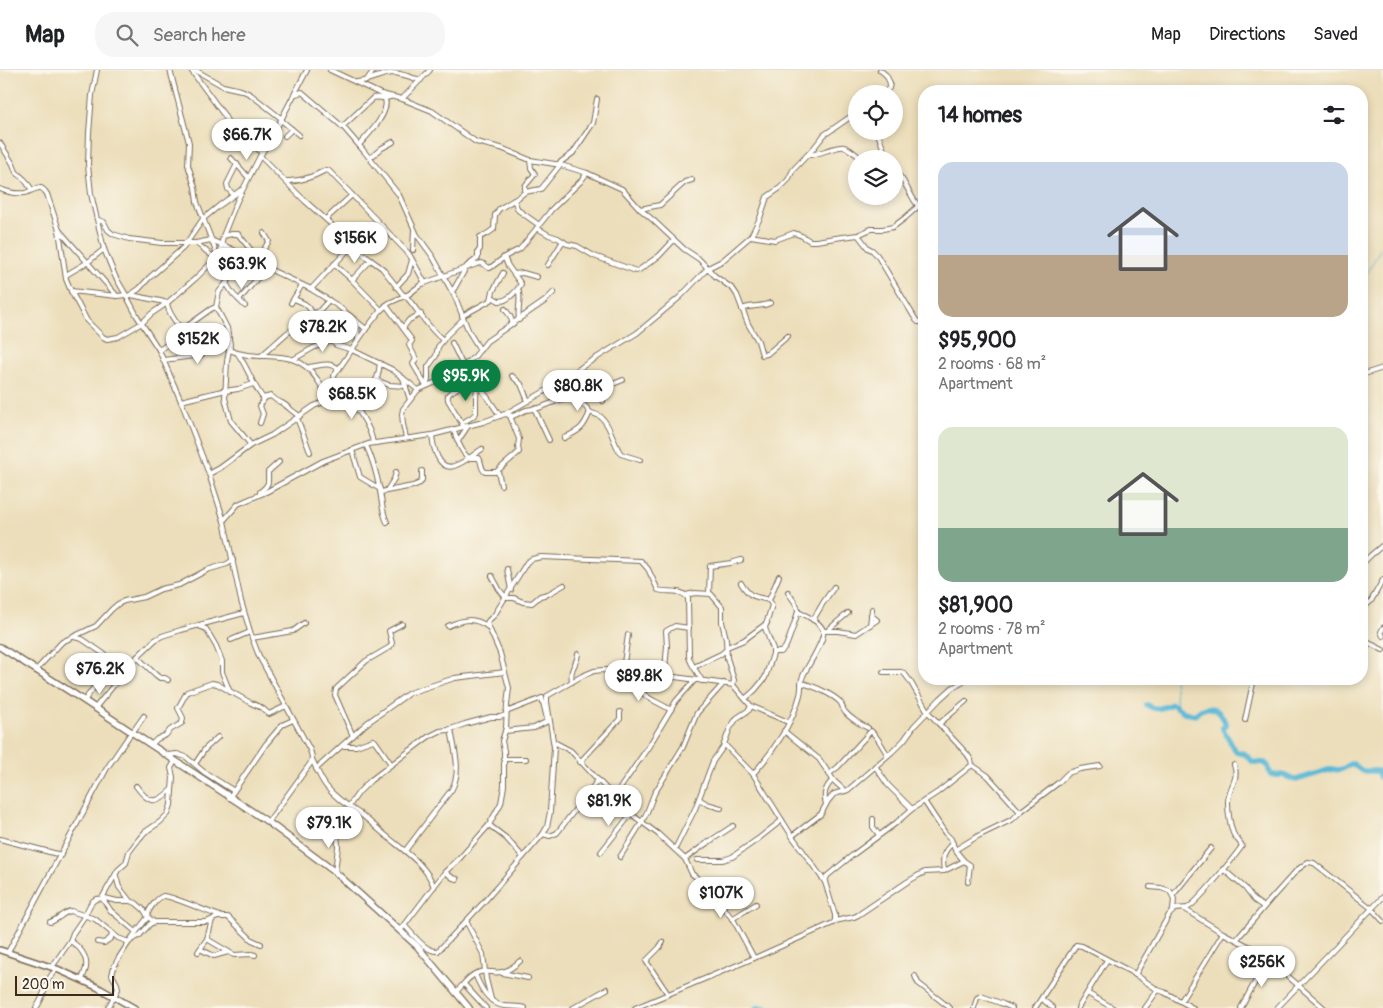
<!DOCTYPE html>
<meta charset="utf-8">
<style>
:root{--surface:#fff;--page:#f6f6f6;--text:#202124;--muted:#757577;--line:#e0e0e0;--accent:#0b8043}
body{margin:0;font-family:Pangolin,sans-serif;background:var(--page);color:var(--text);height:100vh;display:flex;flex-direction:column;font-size:19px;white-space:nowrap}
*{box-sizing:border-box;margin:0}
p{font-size:16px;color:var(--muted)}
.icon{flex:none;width:28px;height:28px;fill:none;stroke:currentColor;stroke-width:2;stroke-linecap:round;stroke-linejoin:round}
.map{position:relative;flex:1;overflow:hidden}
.side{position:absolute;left:918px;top:15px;width:450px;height:600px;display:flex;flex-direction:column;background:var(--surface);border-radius:20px;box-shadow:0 2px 8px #0003}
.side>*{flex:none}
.tools{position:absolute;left:848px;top:15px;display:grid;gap:10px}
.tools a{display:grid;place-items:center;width:55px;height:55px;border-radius:50%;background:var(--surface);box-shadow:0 2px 8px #0003;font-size:25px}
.scale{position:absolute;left:15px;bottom:12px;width:99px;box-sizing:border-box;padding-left:5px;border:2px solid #3b2a1e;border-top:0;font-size:14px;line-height:18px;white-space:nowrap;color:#3b2a1e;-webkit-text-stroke:4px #fbf7ec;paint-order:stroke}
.price{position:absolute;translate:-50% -42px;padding:0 11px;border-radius:18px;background:#fff;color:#222;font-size:16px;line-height:32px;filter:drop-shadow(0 1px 2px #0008)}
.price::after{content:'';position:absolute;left:50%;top:30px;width:15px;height:11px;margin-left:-8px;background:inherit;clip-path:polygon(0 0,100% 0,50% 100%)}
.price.selected{background:var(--accent);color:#fff}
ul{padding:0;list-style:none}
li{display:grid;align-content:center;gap:10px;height:265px;padding:0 20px}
li span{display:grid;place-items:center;height:155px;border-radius:15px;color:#555}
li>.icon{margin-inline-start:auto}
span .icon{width:90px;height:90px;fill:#fffc;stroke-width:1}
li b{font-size:21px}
h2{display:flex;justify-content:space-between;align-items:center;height:60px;padding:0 20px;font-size:21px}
header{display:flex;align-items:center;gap:30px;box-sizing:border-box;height:70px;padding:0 25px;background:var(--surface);border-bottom:1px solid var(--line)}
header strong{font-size:24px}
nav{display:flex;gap:28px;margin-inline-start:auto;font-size:18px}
.search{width:350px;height:45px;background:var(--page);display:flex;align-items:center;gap:12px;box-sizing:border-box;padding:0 18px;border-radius:20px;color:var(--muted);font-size:19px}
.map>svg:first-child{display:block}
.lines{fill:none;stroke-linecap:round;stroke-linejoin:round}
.stream{stroke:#57b7d5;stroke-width:1}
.river{stroke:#57b7d5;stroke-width:5.5}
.minor-casing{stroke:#796955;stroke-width:6}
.major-casing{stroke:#796955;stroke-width:8}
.highway-casing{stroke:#796955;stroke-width:8}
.minor{stroke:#fff;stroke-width:4}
.major{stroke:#fff;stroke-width:5}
.highway{stroke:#fff;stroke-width:5.5}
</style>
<header>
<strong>Map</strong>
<div class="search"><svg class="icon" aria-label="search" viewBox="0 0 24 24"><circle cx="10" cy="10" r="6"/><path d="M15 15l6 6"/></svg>Search here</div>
<nav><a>Map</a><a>Directions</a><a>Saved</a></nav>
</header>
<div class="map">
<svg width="1383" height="938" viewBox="0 0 1383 938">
<rect width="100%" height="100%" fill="#fbf7ec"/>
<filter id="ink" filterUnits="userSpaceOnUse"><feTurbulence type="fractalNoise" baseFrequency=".02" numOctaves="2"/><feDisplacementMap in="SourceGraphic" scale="10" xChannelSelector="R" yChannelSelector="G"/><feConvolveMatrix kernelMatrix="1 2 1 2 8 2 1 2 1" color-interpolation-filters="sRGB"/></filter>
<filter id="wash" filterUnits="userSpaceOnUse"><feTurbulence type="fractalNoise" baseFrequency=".0096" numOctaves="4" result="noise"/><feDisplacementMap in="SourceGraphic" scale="20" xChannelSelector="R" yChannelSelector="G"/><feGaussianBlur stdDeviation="1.12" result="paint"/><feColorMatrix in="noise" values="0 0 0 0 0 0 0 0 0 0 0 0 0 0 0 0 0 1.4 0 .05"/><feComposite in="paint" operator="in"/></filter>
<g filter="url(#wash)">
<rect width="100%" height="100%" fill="#ecdeba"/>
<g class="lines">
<!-- stream -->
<g class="stream">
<path d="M1361,206C1373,200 1375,185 1383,175"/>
<path d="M1174,609L1177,636"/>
</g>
<!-- river -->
<g class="river">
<path d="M1147,635C1157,642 1163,637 1172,634L1184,642L1195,645C1207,631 1221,639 1226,655L1223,657V659L1236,682L1245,684L1253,692L1265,693L1268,696L1270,704C1275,706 1277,705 1282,705C1287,706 1291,709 1296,710L1332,699C1340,701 1344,699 1350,694H1353L1362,701H1378L1379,706L1383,710"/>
<path d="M757,938L761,937L766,938"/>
</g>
</g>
</g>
<g filter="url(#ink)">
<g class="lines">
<!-- minor casing -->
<g class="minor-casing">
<g id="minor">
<path d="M97,0L92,25L89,63L88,95L91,124L104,179L115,206L126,225L137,246L159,280L183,336L209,404L224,451L241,531L252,568L259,586L310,680C312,686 313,688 310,694L268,752"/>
<path d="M170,0L189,73L188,95L195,117L197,132L218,187L229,198L230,201L231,207L219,222L216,237L227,258L230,274L227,291L225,328L231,351L251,375"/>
<path d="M191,0L224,45L228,53L240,62L262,83"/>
<path d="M195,0L223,16L241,20L250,24L282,49"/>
<path d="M330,0L381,24L402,29L432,41L476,72L501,78L530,90L561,95L587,103L622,119L640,139L653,150L684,179L699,189L715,206L733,219L737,225L748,254L758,271L762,285L767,284L788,266"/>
<path d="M880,0L886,5L890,13L889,18L883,24"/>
<path d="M366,11L374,0"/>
<path d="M357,12C369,11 380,4 393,3C402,3 411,8 421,10"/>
<path d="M296,24L302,22L344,58L363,80L399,125L417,165L433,187L455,227L469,262L480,280"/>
<path d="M402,29L430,0"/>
<path d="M281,50L299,65"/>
<path d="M342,57L373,28C379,26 383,30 390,27"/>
<path d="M877,61L887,89"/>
<path d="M285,66L292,59"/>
<path d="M0,73L13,94L16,102L25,110L32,120"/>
<path d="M359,75C368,65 390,43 385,29"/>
<path d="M809,85C818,85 838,75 844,77C851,79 856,85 862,89"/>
<path d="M260,86L305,131L332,155L350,175L382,198L404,226"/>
<path d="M231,88L248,107"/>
<path d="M370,88L382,78L393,72"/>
<path d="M558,94L573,83L593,53L597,29"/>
<path d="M894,99L902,109L914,130L924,144"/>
<path d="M286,111C300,112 313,107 326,100L329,101L409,184L425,213"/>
<path d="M0,119C7,122 17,124 25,123C30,122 36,117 41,118C44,119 45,121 47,124L59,160L117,226"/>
<path d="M525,122V116L535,104L531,98L530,90"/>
<path d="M234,125L228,119L227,114L237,94"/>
<path d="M514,130L518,140L539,155"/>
<path d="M640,139L660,135L685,112L692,110"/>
<path d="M326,149L352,125"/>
<path d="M98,150L104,152L108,160L113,164L129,169L162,173H196L216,189"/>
<path d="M537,158L549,165L558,168L567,174L577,176L594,186L636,201L639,200L659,186L674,170"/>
<path d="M59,160L66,209L71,221L87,251L103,267L107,269L118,267L142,253L151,244L167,233L196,208L227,177"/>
<path d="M858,165L868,178L872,180L877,185L916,250L918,252H924"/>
<path d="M223,166L232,164H238L251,180"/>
<path d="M751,166L775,170L794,163L802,166L810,171H816L842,167L858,165L871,159H883L893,157L905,148L924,131"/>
<path d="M196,173L211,170L232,179L248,189L311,219L338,236L366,259"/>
<path d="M413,180L414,160"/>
<path d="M220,184L223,166L237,131L260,86L272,67L307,0"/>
<path d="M219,188L221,206"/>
<path d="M334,194L351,209L381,240"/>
<path d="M548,195L563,171"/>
<path d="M514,204L523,203L537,207"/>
<path d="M66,205L88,192L104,179"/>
<path d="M257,209L252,204C252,194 258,193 263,187L264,179L269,171L264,163"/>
<path d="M352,210L371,190"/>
<path d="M226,213L233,224L245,236"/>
<path d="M396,217L408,204L412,190"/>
<path d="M311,219L347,181L349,174"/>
<path d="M518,219C522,229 517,239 519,250"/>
<path d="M451,220L454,219L467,196L478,188V182L480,179V167L487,164L494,159L495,145L499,139L519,127L525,122L541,119L560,95"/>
<path d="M71,221L117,226L126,225"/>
<path d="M131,225L160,231L167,233C168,243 176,252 182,260"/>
<path d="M405,225C418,240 427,257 443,270"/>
<path d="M127,227L139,219L149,208L183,178L203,149L220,135L241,120"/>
<path d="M492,227C494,228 497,230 499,231C507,232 518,220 521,214L508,196L504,187"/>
<path d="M239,230L255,211L262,196"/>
<path d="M291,233L302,215"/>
<path d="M386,235L411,269L412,271L409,275L416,289L413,294L426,316"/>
<path d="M505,239L510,246L513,254"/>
<path d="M742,239C754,234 760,238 770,233"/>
<path d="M312,243L318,242L329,230"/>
<path d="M462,246L491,230L493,221L503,203"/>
<path d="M357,252L358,270"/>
<path d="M403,258L409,250L421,244"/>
<path d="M452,273L463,296"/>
<path d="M159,280L168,274L179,262L211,239L216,237"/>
<path d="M229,280C262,294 294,274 317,309C321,316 326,322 328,330"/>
<path d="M238,284C248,298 252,314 263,328L271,326C275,330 277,331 282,333C288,336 292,342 300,346"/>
<path d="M261,286L287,263L300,255L312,244C310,235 302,232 294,229"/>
<path d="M294,289L313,278L331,271L336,275L352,280L393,300L418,320"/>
<path d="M164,290L201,285C214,272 211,271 230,278"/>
<path d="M309,297C320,296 329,291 339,299"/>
<path d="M458,300L460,306L459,316C455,322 446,321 448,330L464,357"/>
<path d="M1361,305L1383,298"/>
<path d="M512,306L521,314L528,331"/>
<path d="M403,308L410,330"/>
<path d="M376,310L389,315L406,316"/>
<path d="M469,311H473C484,320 492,334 500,346"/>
<path d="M426,316L428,309V297L436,286L438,277L447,265L463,249"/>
<path d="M225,321L238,319L253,314"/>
<path d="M342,321C354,332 371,357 373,373"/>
<path d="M598,323L603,331"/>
<path d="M577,325L579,299"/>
<path d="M348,327C356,323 371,318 376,310C379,305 379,298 380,293"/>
<path d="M574,327L596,323L608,316L623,310"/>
<path d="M181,331L226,320"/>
<path d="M534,338L549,370"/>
<path d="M505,344L513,346L526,340L539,338L562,329L574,327C581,330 584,335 589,341C592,345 598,343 602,348C612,358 613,373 621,384L640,390"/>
<path d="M297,348L310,382"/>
<path d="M260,353L263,344L260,336L264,329"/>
<path d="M462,353L472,347L476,343V328L477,315"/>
<path d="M453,359C456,366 462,386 470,388C473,388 476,388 479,388C482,392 480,398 485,402H496L519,382L518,377L519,369L510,346"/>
<path d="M432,365C433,376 438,401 454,396C464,393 473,385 482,379"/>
<path d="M406,368L403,354L402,344L403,339L418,320L454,304L475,286L487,271L545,231L554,222"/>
<path d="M564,368C580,360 583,359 590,342"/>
<path d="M458,371L468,356"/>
<path d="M366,375C373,390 377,405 380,421C382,432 382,442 387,452"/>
<path d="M352,380L360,407L380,419"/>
<path d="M498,401L501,415"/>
<path d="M209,404L220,398L251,375L272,365L314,336L336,327L342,321C340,315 334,313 334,306L366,259L381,240L389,233L409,224L422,214L477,194L482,193L489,198H490L506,186L520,179L552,139L580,112L587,103"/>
<path d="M387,420L394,409L396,402"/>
<path d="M381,422L413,416L420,413L422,410V401"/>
<path d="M260,424V422C270,414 268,413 268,402L279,392"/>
<path d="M224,450L232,441L238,434L266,422L323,391L368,374L432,365L483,352L505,344L568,308L583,296L637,263L680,227L708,198L722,191L751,166L760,148L767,127L780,118L788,110L793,100L813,79L824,65L856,43"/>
<path d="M1361,495L1371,485L1383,475"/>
<path d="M507,499L511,520"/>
<path d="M492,506L499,519L506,528H514L523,532L532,533L540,526L548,524L564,515"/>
<path d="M741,513C750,528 754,526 769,530L772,535L765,558L773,579V584L765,608L755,620L745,629"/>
<path d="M709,523L710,496L731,493L741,490"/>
<path d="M686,525L695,523L711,524L722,537V552L726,569L727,588L734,610L733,615"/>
<path d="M769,530L779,506"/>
<path d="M1361,540L1371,531L1383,510"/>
<path d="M813,550L823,533L834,517"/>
<path d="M870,555L872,539"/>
<path d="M199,556L206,559L216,576L222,591V602L230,622"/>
<path d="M448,556C463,549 474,547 488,557"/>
<path d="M1383,558L1381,562L1383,566"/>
<path d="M829,559L848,543"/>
<path d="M823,561H838L856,564L877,550L871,545"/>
<path d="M74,567L82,569L104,584"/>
<path d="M252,568L293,561L304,553"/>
<path d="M1361,569L1383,580"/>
<path d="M231,570L250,562"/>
<path d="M727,577L744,570L767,553"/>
<path d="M773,582H781L785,578C788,573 798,543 798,540C797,533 791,528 788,522"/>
<path d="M137,587L156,605L160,608H165L168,610"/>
<path d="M694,597L721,584L726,580"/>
<path d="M36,600L62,572L96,556L112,539L118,534L124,531L144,527L161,519L179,515L207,500L227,494L233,490"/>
<path d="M623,600L628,565"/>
<path d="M635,602C641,631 649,626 671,640"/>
<path d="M658,605L663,602L665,599L667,576L666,561L675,556L689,558"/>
<path d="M572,612C569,597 577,596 578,584"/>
<path d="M801,613C812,615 832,624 840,632C843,635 842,639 845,642C850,648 861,655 868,658"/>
<path d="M84,631L100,609"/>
<path d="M95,638L137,587L155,570L162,566L181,560L244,543"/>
<path d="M506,642L542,628"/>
<path d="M1245,650L1253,613L1257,609"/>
<path d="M939,654L966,631"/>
<path d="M505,661L534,658L546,652L547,649L542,628"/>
<path d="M784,661L819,689L834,711L845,721"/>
<path d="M132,663L144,646"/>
<path d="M353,666L335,625L336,619L366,591L390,577L392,573L389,561L402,554"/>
<path d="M554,672L571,681L598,710L631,744L658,764L685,789L692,804L704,813L734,851L754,888"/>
<path d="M724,674L753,704L792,766L825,812"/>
<path d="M151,675L157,669L166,665L170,660L182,653L183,648L178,638L187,622L212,613L217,614L251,633L262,638L269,644L286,636"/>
<path d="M342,676H356L373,670L375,671L391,694"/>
<path d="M168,685L177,684L186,687L204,702L234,721"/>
<path d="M312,689C316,698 320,708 326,716C336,729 350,737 363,746C372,753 380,761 390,769C406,782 427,796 434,817"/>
<path d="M503,689H526"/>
<path d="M580,692L618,651L620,649V642"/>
<path d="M195,694L205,679L218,667"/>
<path d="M972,695L988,706L1020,742"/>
<path d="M875,696L888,715L912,739"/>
<path d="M316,699L367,653L409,623L455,608L505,602"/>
<path d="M753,704C772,683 793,653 800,625C802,619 800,612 803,606C807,596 826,570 823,560C820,552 806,545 798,542"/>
<path d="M829,704L838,697L871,661C879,668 882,677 888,685"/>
<path d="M136,716C149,734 156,735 172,719"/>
<path d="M614,727L649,676L676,631L695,610"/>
<path d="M229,728L266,674L282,655L293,650"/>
<path d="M699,729L707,734L721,738"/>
<path d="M924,731L945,763L951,769L955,780L964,791L970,795L968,812"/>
<path d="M826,734C823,724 825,717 833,710"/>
<path d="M349,736L359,722L371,710L428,667L440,661L448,660L465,654L491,647H500L506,645"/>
<path d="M873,749V757L879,765"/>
<path d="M642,752L647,742L654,724L683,677L697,643L724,613"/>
<path d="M489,755L506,768L523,787"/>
<path d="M543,764L547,757L550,742L554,677L547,632V626L582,606L594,601L603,600L630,601L727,614L733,615L751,636L788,652"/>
<path d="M792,766L821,744L828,731L834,724L848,720L892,682L904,670L914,656L940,629L952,618L963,612"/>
<path d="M0,769L61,785"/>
<path d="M675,779L695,739L713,691L723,677L730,658L737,648L749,640L751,636"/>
<path d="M955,780L978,766L1013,749L1020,742L1058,713L1068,703L1080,699L1100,696"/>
<path d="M405,781L452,719C462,699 454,680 451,659"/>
<path d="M601,782L631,744"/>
<path d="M620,787L642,752"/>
<path d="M685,789L707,773L733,756"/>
<path d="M697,790H723L732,787L758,769L782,750"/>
<path d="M1223,799L1245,818L1254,830L1264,837"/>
<path d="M944,801C942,788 943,781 953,773"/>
<path d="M335,802L338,777L337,760"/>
<path d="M445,802L453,808L457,809"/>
<path d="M116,806L119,817L130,831"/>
<path d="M1150,817L1161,818L1170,821L1174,829L1173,840"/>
<path d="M1173,825L1211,778"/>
<path d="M1184,839L1223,863L1256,880L1274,894L1324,938"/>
<path d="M148,844C149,839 157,828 163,826C170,825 210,843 220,846"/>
<path d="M732,849L756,834"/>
<path d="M466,851L483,884L486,909L491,929"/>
<path d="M835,851L854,847L858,845L907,812L919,805L925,802L944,801L964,791"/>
<path d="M50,852C58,850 63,842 71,841L95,849L118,868L129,872L140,865L150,854L154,852"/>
<path d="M405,856C413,864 425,882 438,881L483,833L543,764L550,766L557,763L598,710"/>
<path d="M400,861L445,802L460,788L489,755L501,733L504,716V681L502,671L506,658L507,635L509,618L500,583L487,553C488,549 493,548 495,544L527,492L532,489L541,487L641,491L648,499L658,520C668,523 680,518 688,528L689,587C691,595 698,603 702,611"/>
<path d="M136,862L111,841L102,828L118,800L126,793L129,782L139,769L145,762L160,752L168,744L171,735L173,707L171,698L175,691"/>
<path d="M207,869L234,885L251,884L255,885"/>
<path d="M1237,869L1270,830L1297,800L1308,792L1314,793L1371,838L1383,851"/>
<path d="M70,871C79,876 88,886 86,898C85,902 83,906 82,910"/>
<path d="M97,872L104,873L111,868L112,863"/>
<path d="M663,872L659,878L646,891L668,924"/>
<path d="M200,879L214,886L228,882"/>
<path d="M8,882L107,698L131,663"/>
<path d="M198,882L207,869L212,850"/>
<path d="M52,897L70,871L73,863L84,847L90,835L93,831L96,829L105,828L117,831H130L136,833L144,840L148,847L154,852H206L218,847H228L252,870L261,874"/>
<path d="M502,903L528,908"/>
<path d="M475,904C480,917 489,934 504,936C512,937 518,936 525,938"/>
<path d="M1135,905L1169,845L1175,839C1179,838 1183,839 1187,838C1196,835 1235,786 1242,776C1240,771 1235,768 1233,763C1230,754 1228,741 1228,732C1228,717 1240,710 1234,695"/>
<path d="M915,906L918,913L950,938"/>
<path d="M464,914L486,938"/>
<path d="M456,922C463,915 470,904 480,902C484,901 488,902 492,902C504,904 511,899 520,891"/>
<path d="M1087,923L1113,938"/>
<path d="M1042,929L1053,938"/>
<path d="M1181,931L1223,863"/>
<path d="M36,938C47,924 43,911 57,899"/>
<path d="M108,938L118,919L117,914L112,905L114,897L118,889L133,866L148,847"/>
<path d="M573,938L607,919"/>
<path d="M635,938L759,886L833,853L835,851V845L825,812L827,806L854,784L896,753L912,739L938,722L972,695L971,690L967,684L928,642L910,611L904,603L901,602H883"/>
<path d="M974,938L977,928L981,926L1003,934L1012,938"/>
<path d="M1035,938L1076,875L1082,876L1133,903L1158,920"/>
<path d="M1078,938L1107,890"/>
<path d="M1145,938L1158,920L1164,922L1193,938"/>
<path d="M1241,938L1268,888"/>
<path d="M1277,938L1383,827"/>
</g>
</g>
<!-- major casing -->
<g class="major-casing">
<path id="major" d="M0,880L57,899L97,917L134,938"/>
</g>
<!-- highway casing -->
<g class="highway-casing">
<path id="highway" d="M0,577L74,624L268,752L335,802L417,876L469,938"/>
</g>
<!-- minor -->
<use href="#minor" class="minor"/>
<!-- major -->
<use href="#major" class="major"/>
<!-- highway -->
<use href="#highway" class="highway"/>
</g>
</g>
</svg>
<div class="tools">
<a><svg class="icon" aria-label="locate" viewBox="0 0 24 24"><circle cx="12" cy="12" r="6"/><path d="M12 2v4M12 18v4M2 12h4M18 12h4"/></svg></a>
<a><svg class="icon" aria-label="layers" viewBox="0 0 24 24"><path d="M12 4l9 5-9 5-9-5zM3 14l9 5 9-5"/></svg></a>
</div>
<div class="scale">200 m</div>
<b class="price" style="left:247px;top:91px">$66.7K</b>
<b class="price" style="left:355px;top:194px">$156K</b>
<b class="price" style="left:242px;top:220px">$63.9K</b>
<b class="price" style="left:323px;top:283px">$78.2K</b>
<b class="price" style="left:198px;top:295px">$152K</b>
<b class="price selected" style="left:466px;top:332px">$95.9K</b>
<b class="price" style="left:578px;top:342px">$80.8K</b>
<b class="price" style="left:352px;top:350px">$68.5K</b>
<b class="price" style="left:100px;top:625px">$76.2K</b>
<b class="price" style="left:639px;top:632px">$89.8K</b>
<b class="price" style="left:609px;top:757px">$81.9K</b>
<b class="price" style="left:329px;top:779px">$79.1K</b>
<b class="price" style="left:721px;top:849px">$107K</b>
<b class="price" style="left:1262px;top:918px">$256K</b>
<section class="side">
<h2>14 homes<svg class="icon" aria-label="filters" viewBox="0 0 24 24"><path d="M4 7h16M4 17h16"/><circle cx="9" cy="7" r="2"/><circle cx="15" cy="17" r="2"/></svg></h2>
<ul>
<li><span style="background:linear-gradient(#c9d6e8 60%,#b9a48a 0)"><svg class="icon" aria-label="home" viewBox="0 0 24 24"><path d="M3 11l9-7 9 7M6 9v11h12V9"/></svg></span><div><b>$95,900</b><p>2 rooms · 68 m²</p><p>Apartment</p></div></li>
<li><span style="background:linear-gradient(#dfe7d0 65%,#7fa58c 0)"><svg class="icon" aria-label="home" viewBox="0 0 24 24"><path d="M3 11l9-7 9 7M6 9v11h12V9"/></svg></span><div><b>$81,900</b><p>2 rooms · 78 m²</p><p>Apartment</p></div></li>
</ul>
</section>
</div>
